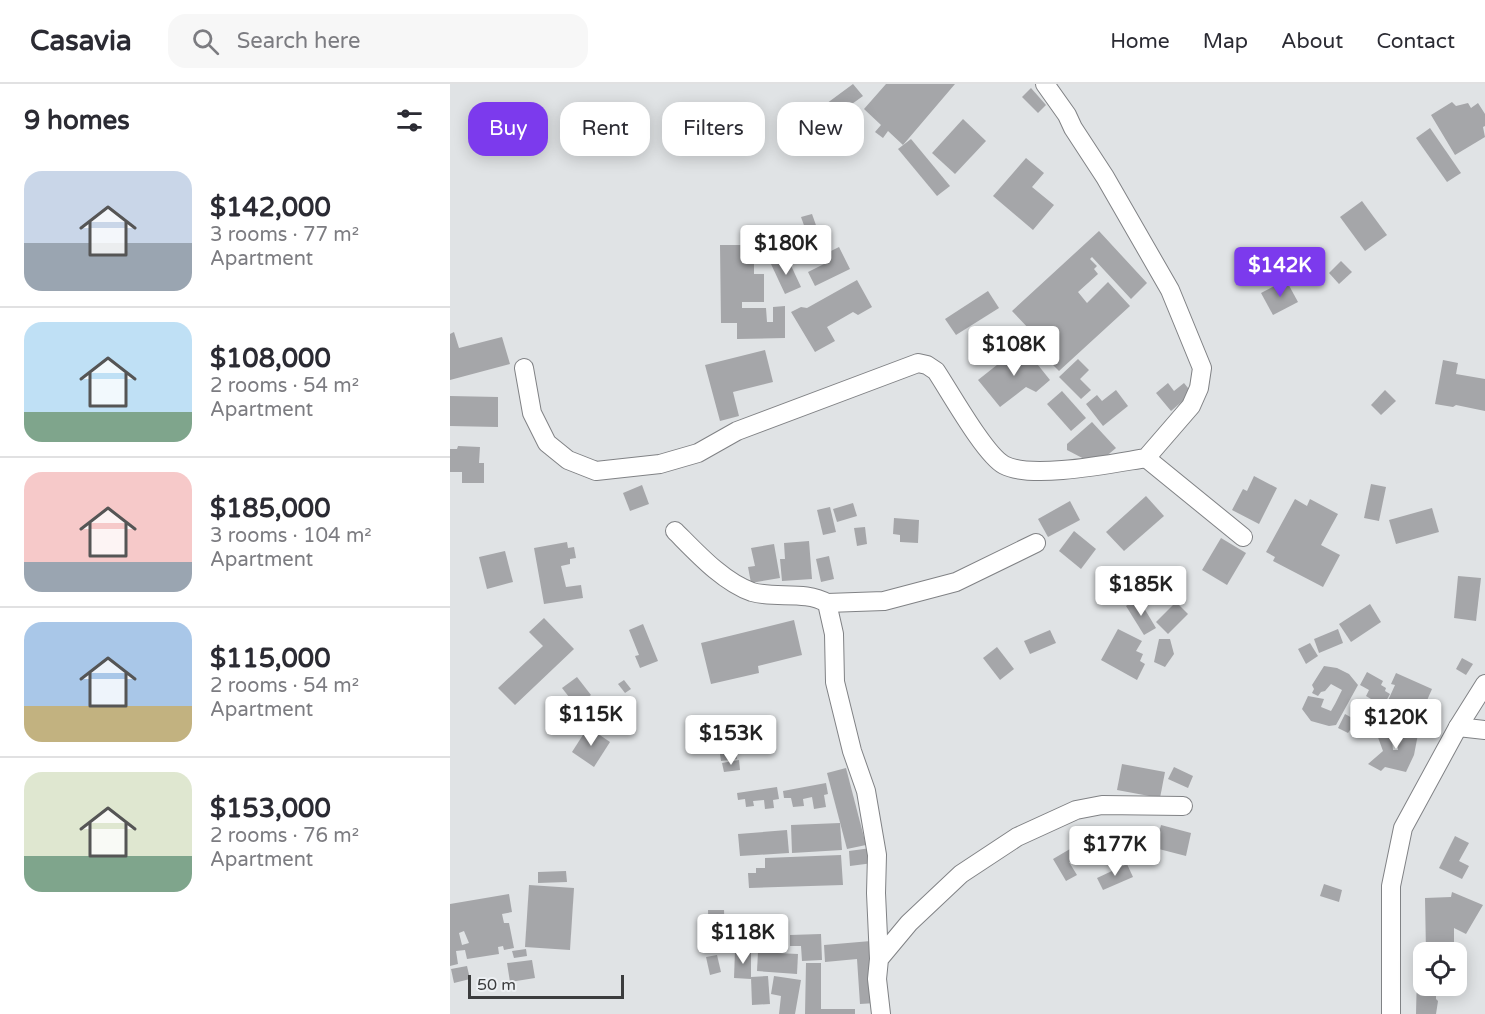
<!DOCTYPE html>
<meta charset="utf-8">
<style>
:root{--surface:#fff;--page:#f7f7f7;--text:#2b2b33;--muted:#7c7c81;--line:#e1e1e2;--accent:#7c3aed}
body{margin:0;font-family:"Varela Round",sans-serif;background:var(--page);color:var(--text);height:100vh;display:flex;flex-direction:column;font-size:22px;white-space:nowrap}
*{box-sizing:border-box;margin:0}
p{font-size:20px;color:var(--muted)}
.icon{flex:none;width:33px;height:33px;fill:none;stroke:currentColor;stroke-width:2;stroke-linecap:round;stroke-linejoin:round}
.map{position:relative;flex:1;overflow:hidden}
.sheet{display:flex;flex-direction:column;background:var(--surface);width:450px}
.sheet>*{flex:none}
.top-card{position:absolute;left:18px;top:18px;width:570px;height:54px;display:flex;gap:12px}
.fabs{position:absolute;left:963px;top:858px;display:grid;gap:12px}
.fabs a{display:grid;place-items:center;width:54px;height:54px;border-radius:12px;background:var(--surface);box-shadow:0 3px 15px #0003;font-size:30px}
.scale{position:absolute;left:18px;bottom:15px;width:156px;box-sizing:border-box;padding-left:6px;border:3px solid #3b3c3d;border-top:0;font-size:16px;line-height:21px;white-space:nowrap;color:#3b3c3d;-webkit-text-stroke:4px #edf0f3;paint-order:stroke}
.price{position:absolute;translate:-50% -51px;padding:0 14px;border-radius:6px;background:#fff;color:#222;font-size:20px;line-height:39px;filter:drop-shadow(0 2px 3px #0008)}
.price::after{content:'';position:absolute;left:50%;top:36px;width:18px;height:14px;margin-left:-9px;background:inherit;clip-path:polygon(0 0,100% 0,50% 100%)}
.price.selected{background:var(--accent);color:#fff}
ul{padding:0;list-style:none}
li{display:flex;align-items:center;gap:18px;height:150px;padding:0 24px}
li+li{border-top:2px solid var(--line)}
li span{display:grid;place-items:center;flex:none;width:168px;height:120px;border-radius:18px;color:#555}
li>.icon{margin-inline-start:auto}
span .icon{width:72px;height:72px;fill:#fffc;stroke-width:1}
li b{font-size:26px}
h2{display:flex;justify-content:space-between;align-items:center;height:72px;padding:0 24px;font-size:26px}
.tag{padding:0 21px;border-radius:18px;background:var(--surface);box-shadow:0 3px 15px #0003;font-size:21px;line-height:54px}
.tag.selected{background:var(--accent);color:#fff}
header{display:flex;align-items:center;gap:36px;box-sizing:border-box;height:84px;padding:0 30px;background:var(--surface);border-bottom:2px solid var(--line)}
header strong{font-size:28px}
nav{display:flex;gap:33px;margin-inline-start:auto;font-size:21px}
.search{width:420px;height:54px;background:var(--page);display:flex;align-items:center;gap:15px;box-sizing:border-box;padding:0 21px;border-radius:18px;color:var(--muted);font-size:22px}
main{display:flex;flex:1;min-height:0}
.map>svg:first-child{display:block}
.building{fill:#a5a6a9;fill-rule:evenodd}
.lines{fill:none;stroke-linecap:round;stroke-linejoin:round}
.street-casing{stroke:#808285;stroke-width:20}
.street{stroke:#fff;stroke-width:18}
</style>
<header>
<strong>Casavia</strong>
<div class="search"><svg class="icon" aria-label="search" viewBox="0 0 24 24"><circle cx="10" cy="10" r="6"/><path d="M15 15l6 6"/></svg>Search here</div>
<nav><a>Home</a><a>Map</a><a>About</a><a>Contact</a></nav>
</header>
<main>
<section class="sheet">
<h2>9 homes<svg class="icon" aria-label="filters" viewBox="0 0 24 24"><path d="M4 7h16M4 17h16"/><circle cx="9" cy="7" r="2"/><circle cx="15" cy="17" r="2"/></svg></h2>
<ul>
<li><span style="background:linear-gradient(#c9d6e8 60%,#9aa5b1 0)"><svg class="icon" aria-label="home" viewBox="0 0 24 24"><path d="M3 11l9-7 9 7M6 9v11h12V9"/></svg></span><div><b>$142,000</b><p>3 rooms · 77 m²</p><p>Apartment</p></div></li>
<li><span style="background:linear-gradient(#bfe0f5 75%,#7fa58c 0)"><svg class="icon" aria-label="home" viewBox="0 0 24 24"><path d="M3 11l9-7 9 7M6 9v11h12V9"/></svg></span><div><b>$108,000</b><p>2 rooms · 54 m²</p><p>Apartment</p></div></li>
<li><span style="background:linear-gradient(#f6c9c9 75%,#9aa5b1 0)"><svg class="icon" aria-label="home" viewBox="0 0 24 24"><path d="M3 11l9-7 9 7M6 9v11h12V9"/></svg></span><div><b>$185,000</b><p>3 rooms · 104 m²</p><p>Apartment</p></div></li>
<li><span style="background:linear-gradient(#a9c7e8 70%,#c2b280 0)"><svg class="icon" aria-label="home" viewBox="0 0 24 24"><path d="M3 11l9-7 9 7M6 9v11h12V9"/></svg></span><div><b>$115,000</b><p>2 rooms · 54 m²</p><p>Apartment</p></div></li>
<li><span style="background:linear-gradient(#dfe7d0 70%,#7fa58c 0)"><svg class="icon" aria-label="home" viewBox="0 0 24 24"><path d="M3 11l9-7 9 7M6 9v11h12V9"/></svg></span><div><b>$153,000</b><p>2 rooms · 76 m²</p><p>Apartment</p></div></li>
</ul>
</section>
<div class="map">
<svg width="1035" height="930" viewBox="0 0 1035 930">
<rect width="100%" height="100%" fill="#e0e3e5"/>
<!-- building -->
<g class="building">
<path d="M403,0L413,12L388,30L393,36L382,43L378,38L371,44L361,31Z"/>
<path d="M436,0H505L453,61L438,47L433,54L425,48L431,41L414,25Z"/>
<path d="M581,4L596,21L588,29L572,13Z"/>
<path d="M1002,18L1006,22L1018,19L1021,24L1028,19L1035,30V42L1033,43L1035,53L1005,71L981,31Z"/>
<path d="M513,35L536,57L505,90L482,69Z"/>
<path d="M980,44L1011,89L997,98L966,54Z"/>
<path d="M461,55L500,102L487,112L448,65Z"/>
<path d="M576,74L594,89L582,103L604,121L583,146L543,112Z"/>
<path d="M912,117L937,151L915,167L890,133Z"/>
<path d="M362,130L367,144L356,147L351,133Z"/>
<path d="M649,147L697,199L681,215L642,173L640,175L647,182L644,185L648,190L628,208L637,219L658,198L680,222L609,287L591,269L600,260L584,244L581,247L562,227Z"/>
<path d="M270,161H304V190H314V218H292V224H316L317,238H323V223L335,222V254L287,255V239H271Z"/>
<path d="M389,163L400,185L365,202L358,188L376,179L373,171Z"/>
<path d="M337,173L351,203L335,210L321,180Z"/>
<path d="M891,177L902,188L889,200L879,189Z"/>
<path d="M407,196L422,223L408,231L403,228L377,243L385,257L365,268L341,228L351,223L357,224Z"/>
<path d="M836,196L848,218L823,231L811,209Z"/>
<path d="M538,207L549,224L506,251L495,235Z"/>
<path d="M4,248L9,264L52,253L60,280L0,296V250Z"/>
<path d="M572,261L600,296L586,308L576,303L550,323L528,296Z"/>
<path d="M315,266L323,298L283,308L289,332L270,337L255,281Z"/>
<path d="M628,275L639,286L630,295L641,306L631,315L609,293Z"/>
<path d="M993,276L1008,279L1006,290L1035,295V327L1006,321L1003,323L985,320Z"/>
<path d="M718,299L724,307L734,299L742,309L721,327L706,309Z"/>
<path d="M666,306L678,322L653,342L636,320L647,311L652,317Z"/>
<path d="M935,306L946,317L931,331L921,321Z"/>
<path d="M612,307L636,334L621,347L597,320Z"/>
<path d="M0,312L48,313V343L0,342Z"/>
<path d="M642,338L666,364L653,375L638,377L617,366V360Z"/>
<path d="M8,362L30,363L29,379H34V399H12V388H0V365H7Z"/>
<path d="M804,392L827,404L809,440L782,426L793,405L797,407Z"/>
<path d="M921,400L936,403L929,437L914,434Z"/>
<path d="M192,401L199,420L180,427L173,409Z"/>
<path d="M696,412L714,432L674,467L656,448Z"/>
<path d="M845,415L857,422L860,415L888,430L871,461L890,471L873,503L823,477L825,473L816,468Z"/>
<path d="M620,417L630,436L598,453L588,435Z"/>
<path d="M403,419L407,432L387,438L383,425Z"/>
<path d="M380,423L386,448L373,451L367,426Z"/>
<path d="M982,424L989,448L946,460L939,436Z"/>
<path d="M444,434L469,436L468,459L450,458V451L443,450Z"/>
<path d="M415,443L417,460L407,462L404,444Z"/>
<path d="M624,447L646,465L631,485L609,467Z"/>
<path d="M771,454L796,469L777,501L752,486Z"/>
<path d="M359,457L362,495L332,497L330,475H335L334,459Z"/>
<path d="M117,458L118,464L124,463L126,474L120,475V480L111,482L116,503L131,501L133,514L94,520L84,464Z"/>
<path d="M324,460L330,494L301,499L298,483L305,482L301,464Z"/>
<path d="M55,467L63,498L37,505L29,473Z"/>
<path d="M379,472L384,495L371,498L366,475Z"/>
<path d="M668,487L682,498L671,511L658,501Z"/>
<path d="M1008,492L1031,494L1026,537L1004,534Z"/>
<path d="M688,514L706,544L694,551L676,522Z"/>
<path d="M726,518L738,530L718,550L706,538Z"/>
<path d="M920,520L931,538L901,558L889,540Z"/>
<path d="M94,534L124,565L65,621L48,604L93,562L79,548Z"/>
<path d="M344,536L352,571L308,582L309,589L261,600L251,559Z"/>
<path d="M193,540L208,577L190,584L185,572L189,571L179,546Z"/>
<path d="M668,545L692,557L686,567L693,570L690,577L695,580L687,596L651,576Z"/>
<path d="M888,545L893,559L869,569L864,555Z"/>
<path d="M600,546L606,559L580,570L574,557Z"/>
<path d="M709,555H720L724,570L715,583L704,578Z"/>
<path d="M860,559L868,572L856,580L848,565Z"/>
<path d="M547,563L564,585L550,596L533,574Z"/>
<path d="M1012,574L1023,580L1016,591L1006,585Z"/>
<path d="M874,582L887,584L899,590L908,601L886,641L879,642L861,637L852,625L858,612L874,615L871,623L881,627L885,620L892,606L881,600L875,607L871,608L868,612L862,609L864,605L862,601Z"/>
<path d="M917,588L933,597L931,601L936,604L935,607L940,610L921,644L918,643L916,647L911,645L908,651L900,646L898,649L888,644L895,630L904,635L908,629L912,631L921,615L916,612L919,606L910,601Z"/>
<path d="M946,589L982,605L971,630L956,623L953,629L936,621L945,601L941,600Z"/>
<path d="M127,593L141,611L126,622L112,604Z"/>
<path d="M174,596L181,605L175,609L168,600Z"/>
<path d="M138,643L160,658L144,683L122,668Z"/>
<path d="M946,644L969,645L964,671L956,688L935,683L931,687L918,680L933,667L926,648L941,647L943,666H948Z"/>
<path d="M284,658L286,666L271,668L269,661Z"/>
<path d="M286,667L287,675L271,677L270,670Z"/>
<path d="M289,676L290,686L274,688L272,679Z"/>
<path d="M672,680L715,688L710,714L667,706Z"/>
<path d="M724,683L743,692L738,704L718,695Z"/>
<path d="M396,684L416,761L397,765L377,689Z"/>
<path d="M376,699L378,710L374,711L376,723L364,725L362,713L353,715L354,722L343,723L341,714H334L333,707Z"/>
<path d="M327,703L329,715L323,716L324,724L315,725L314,716L303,717L304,722L296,723L295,715L288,716L287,709Z"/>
<path d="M390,739L392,766L342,769L341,741Z"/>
<path d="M711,741L741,749L736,772L705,764Z"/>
<path d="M337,746L339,769L290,772L288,750Z"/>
<path d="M1005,752L1019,759L1009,777L1019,782L1012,795L989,784Z"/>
<path d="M421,764L423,779L400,782L399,767Z"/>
<path d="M620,765L626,774L619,778L627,791L616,797L603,775Z"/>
<path d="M391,771L393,801L299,804L298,789H306V784H315V774Z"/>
<path d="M677,780L683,793L653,806L647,794Z"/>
<path d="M116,787L117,798L88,799V788Z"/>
<path d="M874,800L892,806L889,818L870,812Z"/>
<path d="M79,801L124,804L120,866L75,863Z"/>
<path d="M1002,808L1033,821L1016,850L1004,844V868H976L975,814L1001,813Z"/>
<path d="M59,810L62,828L52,830L54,839H59L64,864L54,866L53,862L48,863L49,870L17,875L15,866L6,867L8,880L0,882V820ZM14,847L19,859L12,861L9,849Z"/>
<path d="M258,826H274L275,858L259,859Z"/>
<path d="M371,850L372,876L352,877L351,862H340V851Z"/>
<path d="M421,857L426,919L410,920L407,875L375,878L374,861Z"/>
<path d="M76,865L77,872L64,874L62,867Z"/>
<path d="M285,867L301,868V895L284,894Z"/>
<path d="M308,868L348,870L347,890L307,887Z"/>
<path d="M267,871L271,888L260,891L256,873Z"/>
<path d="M82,876L85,894L60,898L57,879Z"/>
<path d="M356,879H371V925H405V930H355Z"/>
<path d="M17,882L20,895L4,899L1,885Z"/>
<path d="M967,888L974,889V902H1000L999,909L986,908V915L988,917L986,930H966Z"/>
<path d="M318,892L320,920L302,921L301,893Z"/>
<path d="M324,892L351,896L345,930H329L331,912L321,910Z"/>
</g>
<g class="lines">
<!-- street casing -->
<g class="street-casing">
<g id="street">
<path d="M74,284L82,329L97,359L118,376L146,387L210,380L248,369L287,347L468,279L477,281L486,287C500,308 535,371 554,381C582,396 664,379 696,374L741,322L749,304L752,284L720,206L655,93L623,44L617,31L595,0"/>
<path d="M696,374L793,453"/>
<path d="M225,447C246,468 273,498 302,508C326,515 355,506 377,519L384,550L385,598L402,667L416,707L427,771L426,809L429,875"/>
<path d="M377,519L434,517L506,498L586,459"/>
<path d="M1008,643L1035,646"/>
<path d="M431,930L427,895L429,875L459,839L511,790L567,753L626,726L652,721L733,722"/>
<path d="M941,930V802L953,744L1008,643L1035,600"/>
</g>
</g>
<!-- street -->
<use href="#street" class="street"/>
</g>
</svg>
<div class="fabs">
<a><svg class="icon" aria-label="locate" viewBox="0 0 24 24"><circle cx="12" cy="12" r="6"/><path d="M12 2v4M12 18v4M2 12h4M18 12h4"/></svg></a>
</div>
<div class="scale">50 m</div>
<b class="price" style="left:336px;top:192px">$180K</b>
<b class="price selected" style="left:830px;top:214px">$142K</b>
<b class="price" style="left:564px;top:293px">$108K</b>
<b class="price" style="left:691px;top:533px">$185K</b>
<b class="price" style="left:141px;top:663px">$115K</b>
<b class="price" style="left:946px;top:666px">$120K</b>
<b class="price" style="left:281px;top:682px">$153K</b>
<b class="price" style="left:665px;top:793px">$177K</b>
<b class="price" style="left:293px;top:881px">$118K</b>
<div class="top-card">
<a class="tag selected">Buy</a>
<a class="tag">Rent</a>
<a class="tag">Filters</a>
<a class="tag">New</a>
</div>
</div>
</main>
